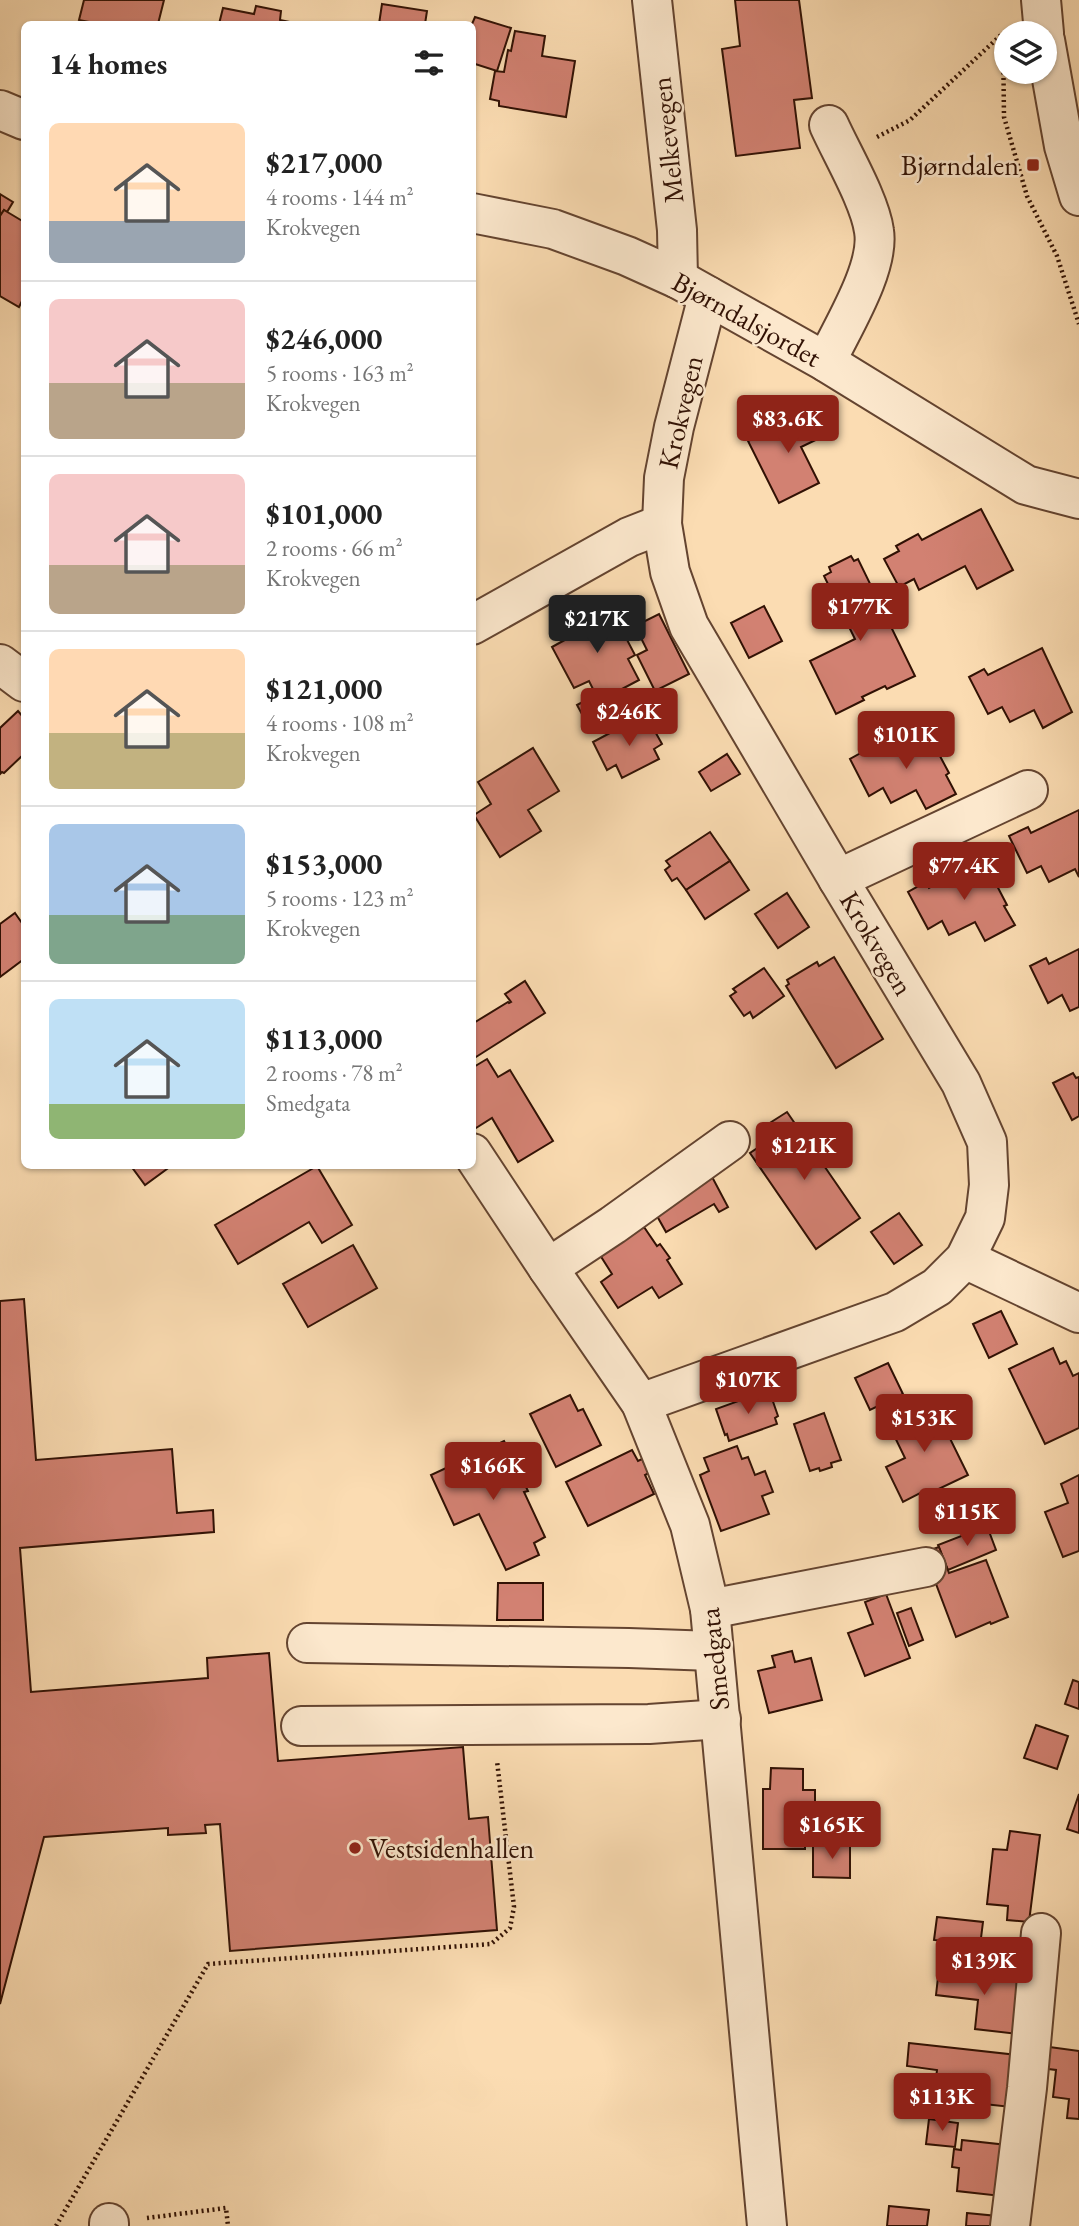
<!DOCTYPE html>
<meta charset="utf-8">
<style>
:root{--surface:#fff;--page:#f6f6f6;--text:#222;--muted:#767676;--line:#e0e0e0;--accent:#8f2418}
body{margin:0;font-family:"EB Garamond",serif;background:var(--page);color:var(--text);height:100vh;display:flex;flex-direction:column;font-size:26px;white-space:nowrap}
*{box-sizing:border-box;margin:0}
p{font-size:23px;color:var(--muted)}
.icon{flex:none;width:38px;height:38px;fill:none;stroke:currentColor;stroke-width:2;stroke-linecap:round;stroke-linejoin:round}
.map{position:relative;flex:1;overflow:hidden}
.drawer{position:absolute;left:21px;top:21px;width:455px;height:1148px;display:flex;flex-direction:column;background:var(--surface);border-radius:10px;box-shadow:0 2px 5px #0004}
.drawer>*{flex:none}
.buttons{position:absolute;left:994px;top:21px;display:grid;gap:14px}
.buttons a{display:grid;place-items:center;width:63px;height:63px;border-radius:50%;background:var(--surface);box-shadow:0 2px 5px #0004;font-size:35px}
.price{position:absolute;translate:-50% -60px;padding:0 16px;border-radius:7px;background:var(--accent);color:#fff;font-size:23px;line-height:46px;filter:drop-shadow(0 2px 4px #0008)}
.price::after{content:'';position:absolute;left:50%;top:42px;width:21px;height:16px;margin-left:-10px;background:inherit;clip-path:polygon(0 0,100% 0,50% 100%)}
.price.current{background:#222;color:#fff}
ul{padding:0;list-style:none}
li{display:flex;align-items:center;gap:21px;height:175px;padding:0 28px}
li+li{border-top:2px solid var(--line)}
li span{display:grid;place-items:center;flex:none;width:196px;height:140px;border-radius:10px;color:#555}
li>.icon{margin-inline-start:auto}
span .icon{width:84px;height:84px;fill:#fffc;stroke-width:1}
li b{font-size:30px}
h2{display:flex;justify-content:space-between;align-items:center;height:84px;padding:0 28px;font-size:30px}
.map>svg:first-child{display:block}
.building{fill:#d28172;stroke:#311104;stroke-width:2}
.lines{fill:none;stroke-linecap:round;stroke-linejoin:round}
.minor-casing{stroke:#644430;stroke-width:42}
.path{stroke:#311104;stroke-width:4.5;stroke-dasharray:2 3.5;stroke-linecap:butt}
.minor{stroke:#fce8cd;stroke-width:38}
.poi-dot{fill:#8f2418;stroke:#fce8cd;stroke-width:2.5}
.labels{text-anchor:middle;stroke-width:5;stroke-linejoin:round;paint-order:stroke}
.street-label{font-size:28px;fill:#311104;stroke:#fce8cd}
.poi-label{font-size:28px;fill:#311104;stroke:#fce8cd;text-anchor:end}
</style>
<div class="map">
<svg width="1079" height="2226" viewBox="0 0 1079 2226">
<rect width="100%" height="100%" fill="#fbdcb2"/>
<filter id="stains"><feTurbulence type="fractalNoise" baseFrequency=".00286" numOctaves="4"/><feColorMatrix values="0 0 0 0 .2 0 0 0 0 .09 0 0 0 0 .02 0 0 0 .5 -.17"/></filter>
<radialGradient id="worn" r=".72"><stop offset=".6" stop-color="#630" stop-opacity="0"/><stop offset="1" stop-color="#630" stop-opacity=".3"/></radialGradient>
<!-- building -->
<g class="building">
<path d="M84,0H164L158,24H99L79,20Z"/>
<path d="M735,0H799L812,98L794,100L800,148L736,156L722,49L740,46Z"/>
<path d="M382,4L427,11L425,24H379Z"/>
<path d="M256,6L281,11L280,20L295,23V24H219L223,8L254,14Z"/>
<path d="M475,17L511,28L497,71L472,63V24Z"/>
<path d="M515,31L545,36L542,56L575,61L566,117L499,106V101L490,99L495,71L504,72L508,50L511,51Z"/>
<path d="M0,194L13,202L7,212L4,210L0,216Z"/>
<path d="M4,210L24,222V297L19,307L0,296V216Z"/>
<path d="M813,409L826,435L801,447L819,483L779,503L748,441Z"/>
<path d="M981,509L1013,570L977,589L965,566L919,590L914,579L899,587L884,559L899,551L896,546L918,534L922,540Z"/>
<path d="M851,556L854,561L858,559L915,676L887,689L885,686L862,697L864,700L836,714L810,661L855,639L824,576L831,572L829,567Z"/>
<path d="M606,599L627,633L624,634L635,655L628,659L639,680L603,699L606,706L584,718L577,705L596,695L589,681L574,688L552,647L572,636L564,621Z"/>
<path d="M764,606L782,641L749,658L731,623Z"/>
<path d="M659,614L689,674L655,691L637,655L647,650L635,626Z"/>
<path d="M1042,648L1072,712L1043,728L1034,710L1010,722L1002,707L988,714L969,677L984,669L988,675Z"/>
<path d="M18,711L24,718V754L4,773L2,772L0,774V728Z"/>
<path d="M638,718L645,730L652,726L662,744L654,749L659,759L622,778L616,765L607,770L593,742Z"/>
<path d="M925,728L949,773L946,775L956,794L926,809L916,790L891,803L883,788L869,796L850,759L868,749L872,755Z"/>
<path d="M533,748L559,791L528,810L541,831L500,857L474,815L491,804L478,782Z"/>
<path d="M727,754L740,774L711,791L699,772Z"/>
<path d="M1079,810V877L1075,869L1049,882L1041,866L1027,873L1009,836L1028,827L1031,833Z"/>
<path d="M710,832L730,861L686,890L677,878L672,881L665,870L670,866L666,861Z"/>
<path d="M983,859L1007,905L1004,906L1015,925L985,941L975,922L949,935L942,921L928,929L908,892L926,882L929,888Z"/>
<path d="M730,861L749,890L705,919L686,890Z"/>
<path d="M787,893L809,927L778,948L755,914Z"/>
<path d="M15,913L24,926V959L0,977V924Z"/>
<path d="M1079,949V1007L1070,1011L1062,995L1048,1003L1030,966L1046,958L1049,964Z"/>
<path d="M834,957L883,1039L836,1068L786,986L789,984L787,980L817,962L819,966Z"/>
<path d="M764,968L784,996L753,1018L750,1012L744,1016L730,996L736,992L733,989Z"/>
<path d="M525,981L545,1013L476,1057L472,1051V1024L508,1002L509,1003L511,1002L505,994Z"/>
<path d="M487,1059L498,1077L510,1070L553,1141L518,1162L492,1118L476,1128L472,1123V1068Z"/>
<path d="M1073,1073L1076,1078L1079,1077V1116L1072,1120L1053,1083Z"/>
<path d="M787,1112L860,1218L816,1249L750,1153L772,1138L765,1126Z"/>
<path d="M131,1166H171L145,1185Z"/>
<path d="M317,1166L352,1225L322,1243L309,1222L238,1264L215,1225Z"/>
<path d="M710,1173L728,1207L719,1212L714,1204L666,1232L652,1207Z"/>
<path d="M899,1213L922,1245L894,1264L871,1232Z"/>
<path d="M644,1227L657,1246L660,1244L670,1258L667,1260L682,1284L659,1298L652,1287L618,1308L601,1282L612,1274L600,1255Z"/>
<path d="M353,1245L377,1288L308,1327L283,1284Z"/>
<path d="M24,1299L36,1460L172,1449L177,1513L213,1510L214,1532L20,1548L31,1692L208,1678L207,1658L269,1653L278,1761L463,1747L469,1819L488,1817L497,1930L230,1951L220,1824L205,1825L206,1833L168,1835V1828L44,1837L0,2004V1301Z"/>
<path d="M1001,1311L1017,1344L989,1358L973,1324Z"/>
<path d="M1053,1348L1060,1364L1066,1361L1073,1376L1079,1373V1428L1045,1444L1009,1369Z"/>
<path d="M888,1363L903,1394L870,1410L855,1378Z"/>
<path d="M769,1390L778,1416L775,1418L777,1424L729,1441L727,1434L725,1435L716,1409Z"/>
<path d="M570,1395L578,1411L583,1409L601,1445L556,1467L530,1414Z"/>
<path d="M932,1402L968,1475L924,1496L922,1492L903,1502L886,1467L905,1458L888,1423Z"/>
<path d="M824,1413L841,1460L831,1463L832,1467L820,1471L819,1468L810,1471L794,1424Z"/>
<path d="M504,1441L528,1491L524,1492L545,1537L534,1543L539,1555L506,1570L479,1514L454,1525L431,1475Z"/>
<path d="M737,1446L742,1459L748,1457L755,1475L765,1471L773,1492L762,1496L769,1514L721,1531L700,1475L709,1471L704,1458Z"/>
<path d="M632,1450L638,1461L642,1459L649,1473L645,1475L654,1494L588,1526L566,1482Z"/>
<path d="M1079,1475V1551L1063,1557L1045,1512L1068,1503L1061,1484Z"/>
<path d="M987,1526L996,1550L948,1570L938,1545Z"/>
<path d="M939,1547L949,1573L986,1560L1008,1617L991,1624L990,1622L956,1637L924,1552Z"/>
<path d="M498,1583H543V1620H497Z"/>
<path d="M886,1594L910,1658L865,1676L848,1633L873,1624L865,1602Z"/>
<path d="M911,1608L923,1640L909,1646L897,1613Z"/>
<path d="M792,1651L795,1662L811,1658L822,1700L769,1713L758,1671L775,1667L772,1656Z"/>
<path d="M1073,1680L1079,1682V1709L1065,1704Z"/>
<path d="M1036,1725L1068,1736L1057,1769L1024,1758Z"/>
<path d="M771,1768L803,1769V1790H815V1831H805V1849H763V1789H770Z"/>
<path d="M1079,1794V1833L1067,1829Z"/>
<path d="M1010,1831L1040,1835L1029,1922L1007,1920L1008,1906L987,1904L993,1849L1007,1850Z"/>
<path d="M813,1844H850V1878L813,1877Z"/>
<path d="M937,1917L983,1922L980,1946L934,1940Z"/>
<path d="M940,1959L969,1962L967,1977L1025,1983L1019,2034L975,2029L978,2000L936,1995Z"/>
<path d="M909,2043L1017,2055L1011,2107L966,2102L969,2082L936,2078L937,2070L907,2066Z"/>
<path d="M1042,2046L1079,2051V2119L1067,2118L1069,2099L1053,2097L1056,2070L1039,2068Z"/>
<path d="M929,2119L958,2123L955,2147L926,2144Z"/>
<path d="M962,2140L1007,2145L1001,2196L957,2191L959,2168L952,2167L954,2149L961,2150Z"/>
<path d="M889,2206L929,2210L927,2226H887Z"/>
<path d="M967,2213L997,2216L996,2226H966Z"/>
</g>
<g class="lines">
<!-- minor casing -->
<g class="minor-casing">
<g id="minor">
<path d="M652,0L677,230L678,279"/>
<path d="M1041,0L1044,33"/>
<path d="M1045,40L1064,146L1079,196"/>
<path d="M0,110L24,120"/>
<path d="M472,213L553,229L627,256L678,279L826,362L1026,485L1079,499"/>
<path d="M826,362C842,328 880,268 874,231C870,201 842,154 829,125"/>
<path d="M472,625L629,537L662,524"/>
<path d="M0,664L24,682"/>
<path d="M838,879L1028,790"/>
<path d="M472,1153L548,1268L641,1403L690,1525L710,1609L767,2226"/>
<path d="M965,1259L1079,1313"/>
<path d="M548,1268L613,1225L730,1141"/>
<path d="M641,1403L895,1312L937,1287L965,1259L985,1218L989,1185L987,1142L961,1083L838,879L689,626L670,572L662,524L664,478L674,427L708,296"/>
<path d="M710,1609L926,1567"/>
<path d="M307,1643L629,1648L713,1651"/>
<path d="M301,1726L649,1724L721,1719"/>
<path d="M109,2223V2226"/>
<path d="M1010,2226L1027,2088L1041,1933"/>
</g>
</g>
<!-- path -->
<g class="path">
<path d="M1003,34L1004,117L1027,196L1057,256L1079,324"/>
<path d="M877,137L910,120L1002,34"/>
<path d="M147,2218L226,2208L228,2226"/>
<path d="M56,2226L208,1964L491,1944L510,1928L514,1907L497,1761"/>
</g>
<!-- minor -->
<use href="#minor" class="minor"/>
</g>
<!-- markers -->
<g class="poi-dot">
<rect x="1026" y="158" width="14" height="14" rx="3.5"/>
<circle cx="355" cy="1848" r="7"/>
</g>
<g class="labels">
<!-- street labels -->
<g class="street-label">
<text transform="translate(667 140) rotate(-96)" y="10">Melkevegen</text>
<text transform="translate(747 319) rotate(29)" y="10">Bjørndalsjordet</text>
<text transform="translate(680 412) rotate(-77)" y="10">Krokvegen</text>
<text transform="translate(877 943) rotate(59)" y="10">Krokvegen</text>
<text transform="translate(714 1659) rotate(-96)" y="10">Smedgata</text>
</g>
<!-- poi labels -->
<g class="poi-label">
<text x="1019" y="175">Bjørndalen</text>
<text x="369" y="1858" text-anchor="start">Vestsidenhallen</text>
</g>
</g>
<rect width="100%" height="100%" filter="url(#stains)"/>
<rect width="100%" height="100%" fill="url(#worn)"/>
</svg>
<div class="buttons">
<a><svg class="icon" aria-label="layers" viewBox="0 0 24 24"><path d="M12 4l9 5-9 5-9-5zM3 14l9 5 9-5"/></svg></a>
</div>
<b class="price" style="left:788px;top:455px">$83.6K</b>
<b class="price" style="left:860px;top:643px">$177K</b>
<b class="price current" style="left:597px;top:655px">$217K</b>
<b class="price" style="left:629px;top:748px">$246K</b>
<b class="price" style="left:906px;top:771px">$101K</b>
<b class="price" style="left:964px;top:902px">$77.4K</b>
<b class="price" style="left:804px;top:1182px">$121K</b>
<b class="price" style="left:748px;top:1416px">$107K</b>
<b class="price" style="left:924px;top:1454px">$153K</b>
<b class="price" style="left:493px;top:1502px">$166K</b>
<b class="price" style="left:967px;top:1548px">$115K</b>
<b class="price" style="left:832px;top:1861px">$165K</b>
<b class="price" style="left:984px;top:1997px">$139K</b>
<b class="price" style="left:942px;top:2133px">$113K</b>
<section class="drawer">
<h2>14 homes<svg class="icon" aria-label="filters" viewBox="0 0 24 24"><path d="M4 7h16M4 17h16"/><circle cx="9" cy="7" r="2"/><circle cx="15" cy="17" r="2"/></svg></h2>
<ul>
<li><span style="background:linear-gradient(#ffd9b3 70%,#9aa5b1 0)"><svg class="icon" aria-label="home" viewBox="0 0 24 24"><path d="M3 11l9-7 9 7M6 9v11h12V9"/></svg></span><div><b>$217,000</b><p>4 rooms · 144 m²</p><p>Krokvegen</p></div></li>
<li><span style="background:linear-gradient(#f6c9c9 60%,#b9a48a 0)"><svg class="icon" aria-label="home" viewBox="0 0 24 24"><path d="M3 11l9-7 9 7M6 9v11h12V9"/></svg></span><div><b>$246,000</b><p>5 rooms · 163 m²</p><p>Krokvegen</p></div></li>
<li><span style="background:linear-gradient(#f6c9c9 65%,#b9a48a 0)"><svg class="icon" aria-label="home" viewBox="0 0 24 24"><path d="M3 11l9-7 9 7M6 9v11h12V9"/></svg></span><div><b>$101,000</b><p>2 rooms · 66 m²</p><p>Krokvegen</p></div></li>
<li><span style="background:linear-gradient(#ffd9b3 60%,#c2b280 0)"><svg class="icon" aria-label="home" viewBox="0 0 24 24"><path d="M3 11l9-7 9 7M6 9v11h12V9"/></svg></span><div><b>$121,000</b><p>4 rooms · 108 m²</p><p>Krokvegen</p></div></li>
<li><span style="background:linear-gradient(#a9c7e8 65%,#7fa58c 0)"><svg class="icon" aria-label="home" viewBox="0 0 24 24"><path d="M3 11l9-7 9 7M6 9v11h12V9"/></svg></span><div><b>$153,000</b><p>5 rooms · 123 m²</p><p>Krokvegen</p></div></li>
<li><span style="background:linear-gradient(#bfe0f5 75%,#8fb573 0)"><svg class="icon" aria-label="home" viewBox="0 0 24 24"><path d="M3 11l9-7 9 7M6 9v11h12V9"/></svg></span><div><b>$113,000</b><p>2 rooms · 78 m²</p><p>Smedgata</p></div></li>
</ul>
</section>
</div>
